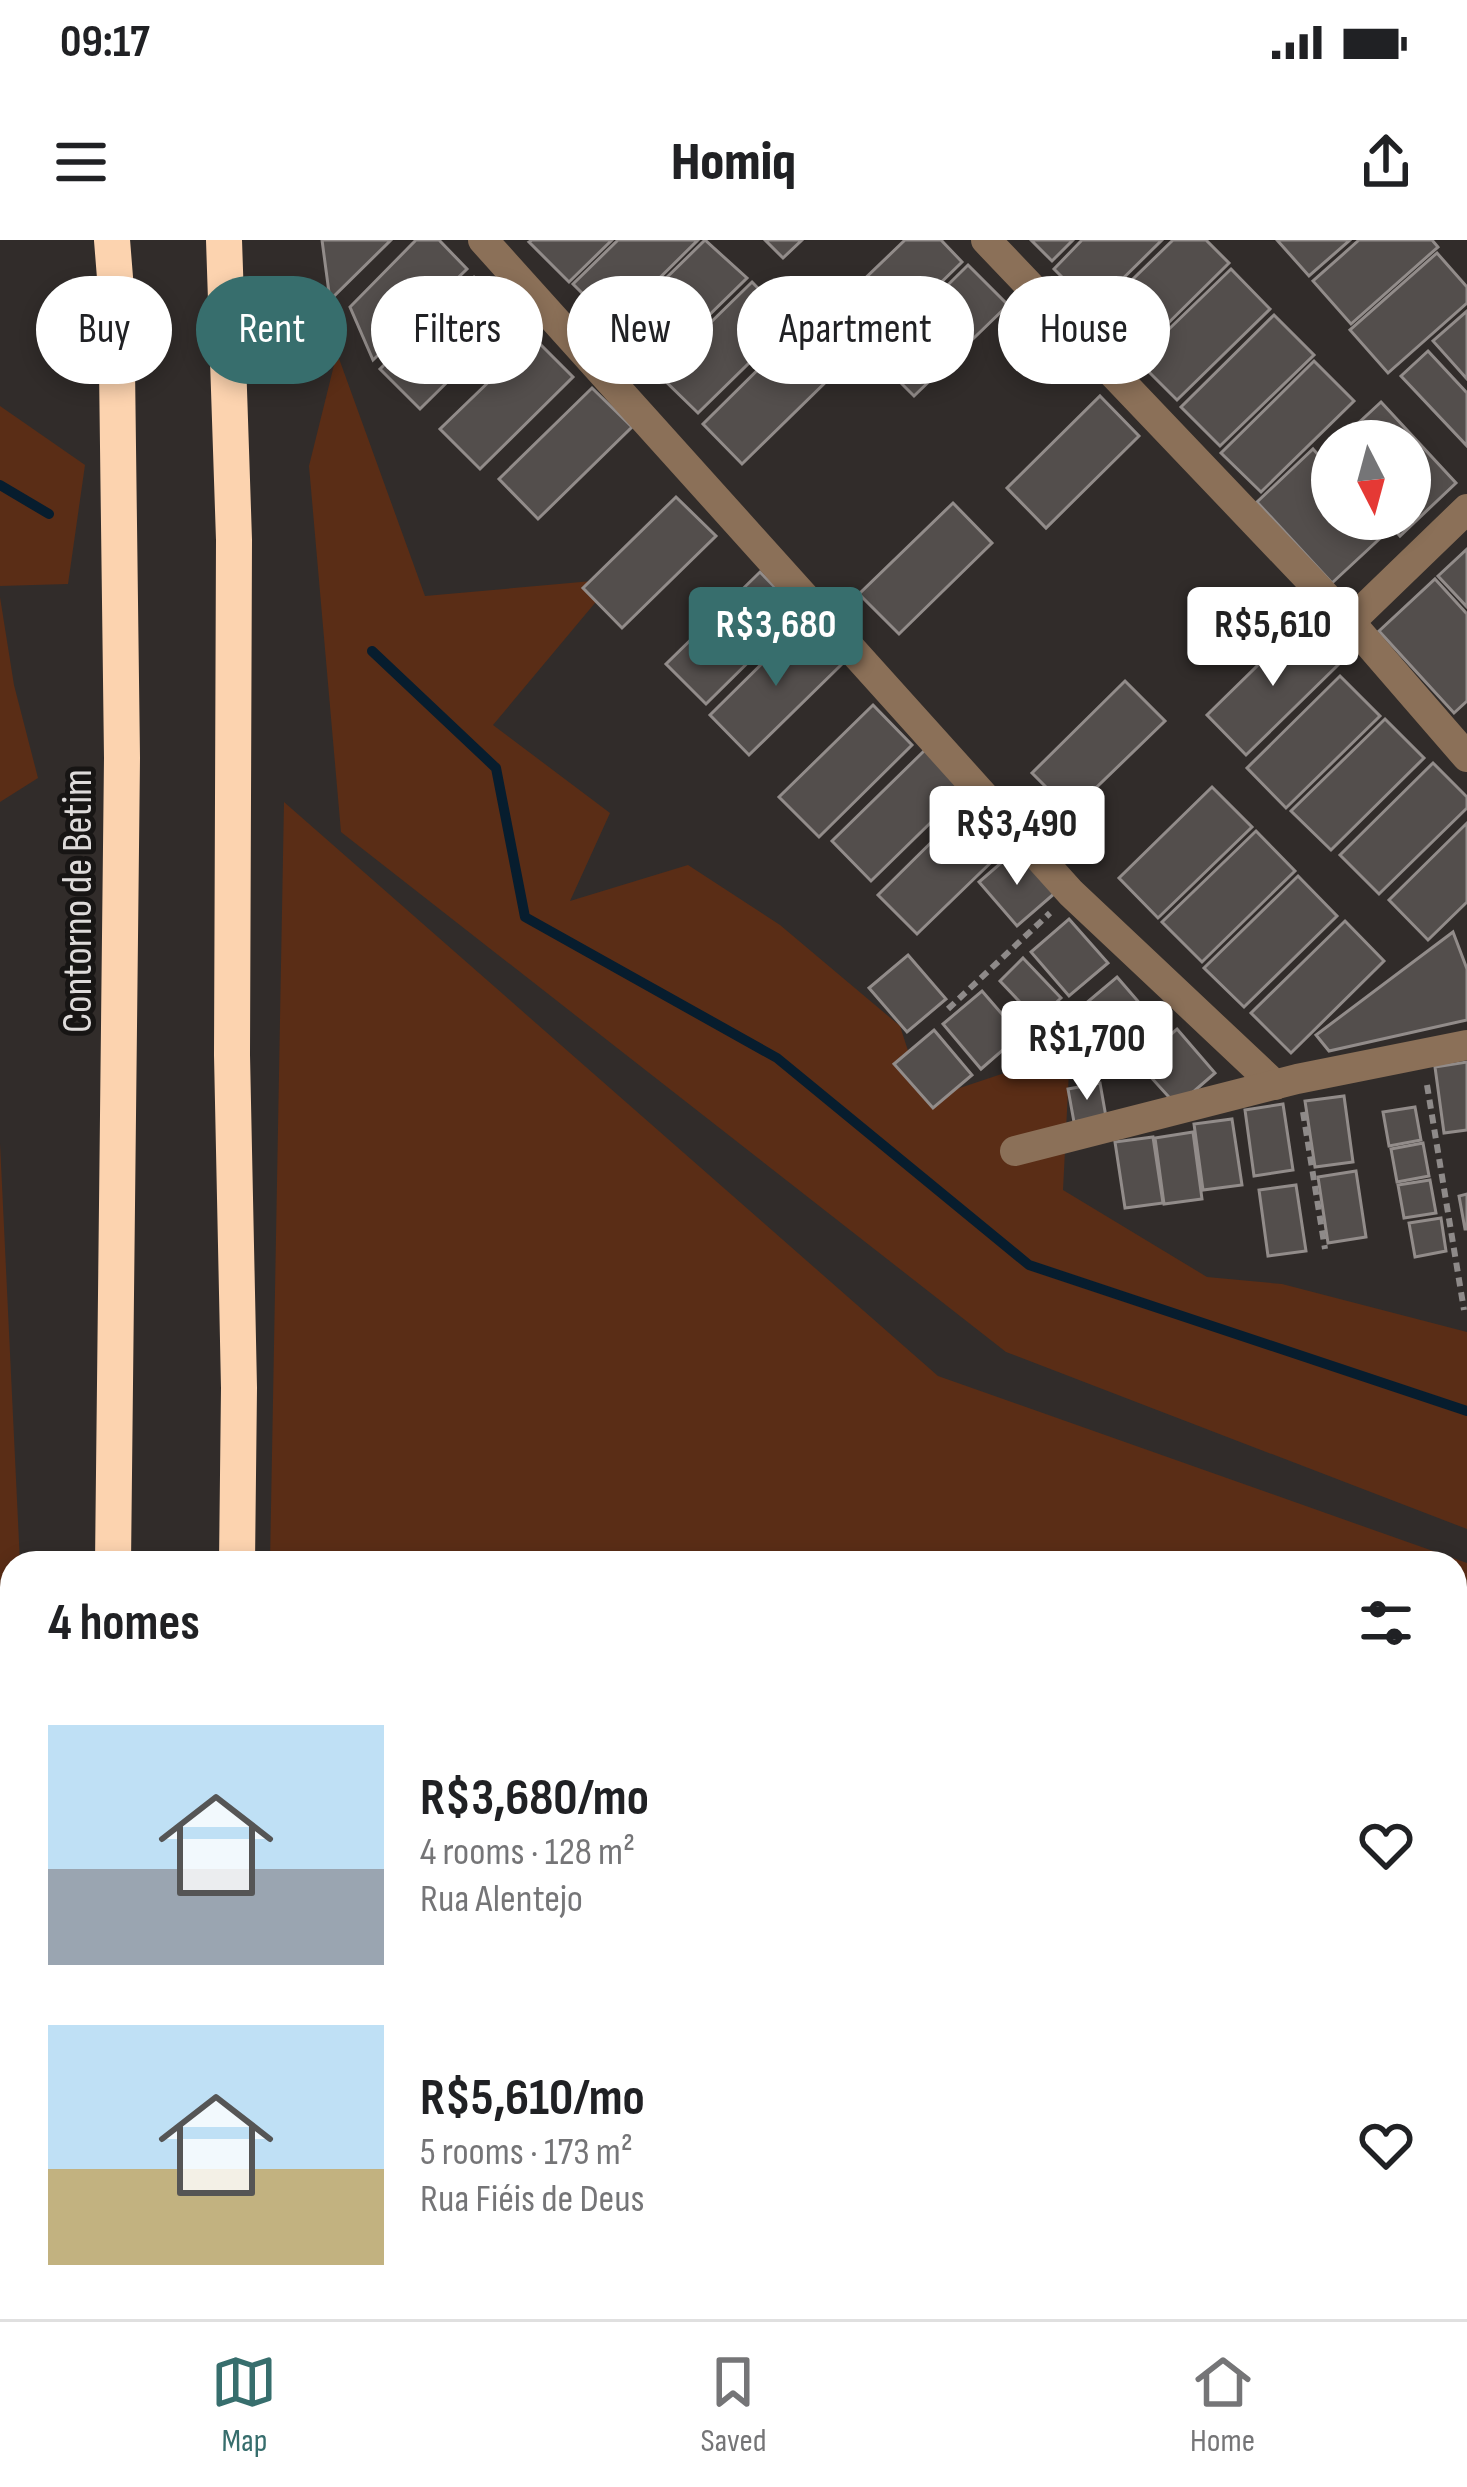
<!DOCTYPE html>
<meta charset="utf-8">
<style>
:root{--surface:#fff;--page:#f2f2f2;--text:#202124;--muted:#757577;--line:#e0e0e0;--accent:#376e6d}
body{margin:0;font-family:"Sofia Sans Condensed",sans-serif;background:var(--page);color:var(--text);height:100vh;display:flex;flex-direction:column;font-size:45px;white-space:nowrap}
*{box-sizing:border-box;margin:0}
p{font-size:39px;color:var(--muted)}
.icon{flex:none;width:66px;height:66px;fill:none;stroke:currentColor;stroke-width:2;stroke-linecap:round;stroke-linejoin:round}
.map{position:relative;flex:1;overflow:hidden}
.details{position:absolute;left:0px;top:1311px;width:1467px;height:768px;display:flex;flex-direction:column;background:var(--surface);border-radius:36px 36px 0 0;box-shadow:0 6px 18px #0003}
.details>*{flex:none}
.top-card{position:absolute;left:36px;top:36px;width:1395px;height:108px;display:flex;gap:24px}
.needle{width:78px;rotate:174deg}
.fabs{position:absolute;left:1311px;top:180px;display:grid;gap:24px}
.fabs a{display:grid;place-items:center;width:120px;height:120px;border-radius:50%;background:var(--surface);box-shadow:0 6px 18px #0003;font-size:60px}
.price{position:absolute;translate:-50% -102px;padding:0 27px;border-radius:12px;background:#fff;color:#222;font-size:39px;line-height:78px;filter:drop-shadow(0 3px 6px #0008)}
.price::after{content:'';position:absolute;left:50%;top:72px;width:36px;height:27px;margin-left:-18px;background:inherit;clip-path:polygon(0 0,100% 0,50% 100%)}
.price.selected{background:var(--accent);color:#fff}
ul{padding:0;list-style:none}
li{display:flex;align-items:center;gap:36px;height:300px;padding:0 48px}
li span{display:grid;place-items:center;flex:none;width:336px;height:240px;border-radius:0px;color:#555}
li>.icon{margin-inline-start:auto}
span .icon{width:144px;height:144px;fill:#fffc;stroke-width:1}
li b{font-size:51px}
h2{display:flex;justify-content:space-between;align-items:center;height:144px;padding:0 48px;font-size:51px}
.chip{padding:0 42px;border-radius:54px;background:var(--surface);box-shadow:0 6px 18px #0003;font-size:42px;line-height:108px}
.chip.selected{background:var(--accent);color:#fff}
.status{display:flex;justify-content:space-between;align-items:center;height:84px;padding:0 60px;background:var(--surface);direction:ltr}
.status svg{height:33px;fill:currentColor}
header{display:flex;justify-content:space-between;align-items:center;height:156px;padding:0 48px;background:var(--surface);font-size:54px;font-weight:800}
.dock{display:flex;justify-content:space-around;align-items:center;height:168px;border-top:3px solid var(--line);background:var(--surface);font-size:33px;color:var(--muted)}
.dock a{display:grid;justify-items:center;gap:6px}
.dock .selected{color:var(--accent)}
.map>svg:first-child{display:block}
.green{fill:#5a2d16}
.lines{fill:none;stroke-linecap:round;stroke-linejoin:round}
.stream{stroke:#071d2e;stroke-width:10}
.building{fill:#534e4c;stroke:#928c8a;stroke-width:3}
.path{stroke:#8e8a89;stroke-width:6;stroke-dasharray:9 6;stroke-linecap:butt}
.minor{stroke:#8b7058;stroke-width:30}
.highway{stroke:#fcd3af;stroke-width:36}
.labels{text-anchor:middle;stroke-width:10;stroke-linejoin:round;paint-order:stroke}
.street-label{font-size:42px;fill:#dedbda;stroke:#171514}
</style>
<div class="status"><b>09:17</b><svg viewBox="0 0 49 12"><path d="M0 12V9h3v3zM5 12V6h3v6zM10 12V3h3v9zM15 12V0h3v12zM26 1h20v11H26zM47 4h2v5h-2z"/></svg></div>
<header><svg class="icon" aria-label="menu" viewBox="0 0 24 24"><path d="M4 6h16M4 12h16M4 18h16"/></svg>Homiq<svg class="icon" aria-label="share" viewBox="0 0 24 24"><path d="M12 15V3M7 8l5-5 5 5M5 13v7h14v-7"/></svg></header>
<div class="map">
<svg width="1467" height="2079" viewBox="0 0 1467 2079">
<rect width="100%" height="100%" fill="#312c2a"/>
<!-- green -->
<g class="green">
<path d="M337,113L425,356L615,339L493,485L610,573L570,661L688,625L780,685L900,786L924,860L1070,811L1063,950L1207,1037L1282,1044L1467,1092V1289L1006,1112L341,592L309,226Z"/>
<path d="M0,166L85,225L68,344L0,346Z"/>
<path d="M0,357L14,445L38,538L0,562Z"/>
<path d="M284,562L938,1136L1467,1323V2079H256V2067H1455V1323H270Z"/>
<path d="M0,903L20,1323H12V2067H47V2079H0Z"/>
</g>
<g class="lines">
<!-- stream -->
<g class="stream">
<path d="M0,245L49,274"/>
<path d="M372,411L496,528L525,677L777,818L1029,1025L1467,1171"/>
</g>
</g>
<!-- building -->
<g class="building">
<path d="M322,0H391L330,60Z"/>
<path d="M416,0H439L467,29L373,120L350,67Z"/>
<path d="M532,0H612L569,42L529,2Z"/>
<path d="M618,0H698L613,84L573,44Z"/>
<path d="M705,0L747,38L653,130L614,89Z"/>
<path d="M765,0H802L783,18Z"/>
<path d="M905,0H941L962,22L869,113L829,73Z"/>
<path d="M1031,0H1073L1052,21Z"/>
<path d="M1082,0H1162L1093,68L1054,29Z"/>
<path d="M1173,0H1206L1229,23L1136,115L1096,75Z"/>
<path d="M1277,0H1350L1309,36Z"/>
<path d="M1359,0H1432L1438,7L1351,84L1313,41Z"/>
<path d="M1437,13L1467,47V63L1388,133L1350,90Z"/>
<path d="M968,25L1008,65L914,156L875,117Z"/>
<path d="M1231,29L1270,69L1177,160L1137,120Z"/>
<path d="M474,37L513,77L420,169L380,129Z"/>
<path d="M752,42L791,82L698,173L658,134Z"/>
<path d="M1467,71V139L1433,101Z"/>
<path d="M1274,75L1314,115L1220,206L1181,167Z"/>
<path d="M796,92L836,132L742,224L703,184Z"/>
<path d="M534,98L573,137L480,229L440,189Z"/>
<path d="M1428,111L1467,153V206L1401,136Z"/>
<path d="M1314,121L1354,161L1261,252L1221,213Z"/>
<path d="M592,148L632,187L538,279L499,239Z"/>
<path d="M1100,156L1139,196L1046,288L1007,248Z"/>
<path d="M1381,162L1456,243L1400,296L1385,279H1410V201H1339Z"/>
<path d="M1313,209L1332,230V279H1378L1389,290L1332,343L1257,262Z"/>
<path d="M676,257L716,296L622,388L583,348Z"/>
<path d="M953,263L992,303L899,394L859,354Z"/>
<path d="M1467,309V367L1438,336Z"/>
<path d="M760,332L799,372L706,464L666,424Z"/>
<path d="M1435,339L1467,374V461L1454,473L1379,391Z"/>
<path d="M803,383L843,423L749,515L710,475Z"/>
<path d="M1300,384L1340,423L1246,515L1207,475Z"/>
<path d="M1340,436L1380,476L1286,568L1247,528Z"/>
<path d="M1125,441L1165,481L1071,572L1032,533Z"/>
<path d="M873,465L912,505L819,597L779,557Z"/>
<path d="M1385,479L1424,518L1331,610L1291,571Z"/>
<path d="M925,510L965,549L871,641L832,601Z"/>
<path d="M1433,523L1467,557V568L1379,654L1340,615Z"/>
<path d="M1212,547L1252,587L1158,678L1119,638Z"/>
<path d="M971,563L1011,603L917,694L878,655Z"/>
<path d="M1467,583V662L1428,700L1389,660Z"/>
<path d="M1256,591L1295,631L1202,722L1162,682Z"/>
<path d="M1017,609L1055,653L1017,686L979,642Z"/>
<path d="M1298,636L1337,676L1244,767L1204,728Z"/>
<path d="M1069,679L1108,723L1069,756L1031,712Z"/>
<path d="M1345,681L1384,721L1291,813L1251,773Z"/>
<path d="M1453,692L1467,729V780L1329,811L1316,795Z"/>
<path d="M908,715L946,759L907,792L869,748Z"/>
<path d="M1023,718L1061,758L1037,780L1000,741Z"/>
<path d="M1117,737L1155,781L1116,814L1078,770Z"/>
<path d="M982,751L1020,795L981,829L943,784Z"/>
<path d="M1177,789L1215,833L1177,866L1138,823Z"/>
<path d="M934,790L972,835L933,868L894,824Z"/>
<path d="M1467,822V890L1444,893L1435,827Z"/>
<path d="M1100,843L1106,877L1074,882L1068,849Z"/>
<path d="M1344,856L1353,922L1315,927L1305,861Z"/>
<path d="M1283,864L1293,930L1254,936L1245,870Z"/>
<path d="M1415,867L1421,900L1389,906L1383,872Z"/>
<path d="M1232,879L1242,945L1203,950L1194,884Z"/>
<path d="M1193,892L1202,959L1164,964L1155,898Z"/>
<path d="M1153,897L1163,963L1125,968L1115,902Z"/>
<path d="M1423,903L1429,936L1397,942L1391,909Z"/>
<path d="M1356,931L1366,997L1328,1003L1318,937Z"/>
<path d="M1430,940L1436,973L1404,978L1398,945Z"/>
<path d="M1296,945L1306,1011L1268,1016L1259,950Z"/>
<path d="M1467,954V989H1465L1459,956Z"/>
<path d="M1441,978L1446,1011L1415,1017L1409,983Z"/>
</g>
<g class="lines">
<!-- path -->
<g class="path">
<path d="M948,769L1050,673"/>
<path d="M1427,845L1464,1070"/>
<path d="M1303,872L1325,1009"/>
</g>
<!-- minor -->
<g class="minor">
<path d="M483,0L1071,653L1275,845"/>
<path d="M986,0L1350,382L1467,517"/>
<path d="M1350,382L1467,269"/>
<path d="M1015,911L1297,839L1467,805"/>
</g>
<!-- highway -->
<g class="highway">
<path d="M112,0L116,50L122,518L113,1323"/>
<path d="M224,0L234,300L232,815L239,1148L237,1323"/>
<path d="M101,2067V2079"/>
<path d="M228,2079V2067"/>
</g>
</g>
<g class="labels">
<!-- street labels -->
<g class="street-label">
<text transform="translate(76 661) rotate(-90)" y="15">Contorno de Betim</text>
</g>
</g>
</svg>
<div class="fabs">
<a><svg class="needle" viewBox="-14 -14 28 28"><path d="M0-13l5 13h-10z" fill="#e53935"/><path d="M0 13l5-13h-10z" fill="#757577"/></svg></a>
</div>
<b class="price selected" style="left:776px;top:449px">R$3,680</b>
<b class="price" style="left:1273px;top:449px">R$5,610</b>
<b class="price" style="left:1017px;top:648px">R$3,490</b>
<b class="price" style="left:1087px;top:863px">R$1,700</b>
<div class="top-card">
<a class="chip">Buy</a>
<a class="chip selected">Rent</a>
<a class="chip">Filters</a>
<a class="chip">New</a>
<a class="chip">Apartment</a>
<a class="chip">House</a>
</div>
<section class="details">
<h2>4 homes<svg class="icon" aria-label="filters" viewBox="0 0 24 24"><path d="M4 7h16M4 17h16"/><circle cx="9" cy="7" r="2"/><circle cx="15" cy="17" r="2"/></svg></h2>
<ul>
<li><span style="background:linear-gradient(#bfe0f5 60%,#9aa5b1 0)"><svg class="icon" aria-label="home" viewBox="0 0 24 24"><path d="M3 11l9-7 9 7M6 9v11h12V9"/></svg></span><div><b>R$3,680/mo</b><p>4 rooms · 128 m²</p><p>Rua Alentejo</p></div><svg class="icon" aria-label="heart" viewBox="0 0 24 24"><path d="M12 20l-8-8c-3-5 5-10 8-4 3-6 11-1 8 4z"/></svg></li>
<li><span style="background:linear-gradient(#bfe0f5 60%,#c2b280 0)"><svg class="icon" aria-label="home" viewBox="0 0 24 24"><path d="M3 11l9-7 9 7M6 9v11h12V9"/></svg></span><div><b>R$5,610/mo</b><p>5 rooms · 173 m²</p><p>Rua Fiéis de Deus</p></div><svg class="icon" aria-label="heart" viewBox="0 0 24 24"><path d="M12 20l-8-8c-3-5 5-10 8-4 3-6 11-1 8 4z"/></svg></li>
</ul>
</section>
</div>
<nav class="dock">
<a class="selected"><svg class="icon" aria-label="map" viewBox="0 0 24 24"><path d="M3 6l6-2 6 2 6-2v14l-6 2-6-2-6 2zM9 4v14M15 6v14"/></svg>Map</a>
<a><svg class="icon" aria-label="saved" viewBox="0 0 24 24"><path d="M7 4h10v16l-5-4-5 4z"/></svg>Saved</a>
<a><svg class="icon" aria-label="home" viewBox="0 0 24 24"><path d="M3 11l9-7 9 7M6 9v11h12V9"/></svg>Home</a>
</nav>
